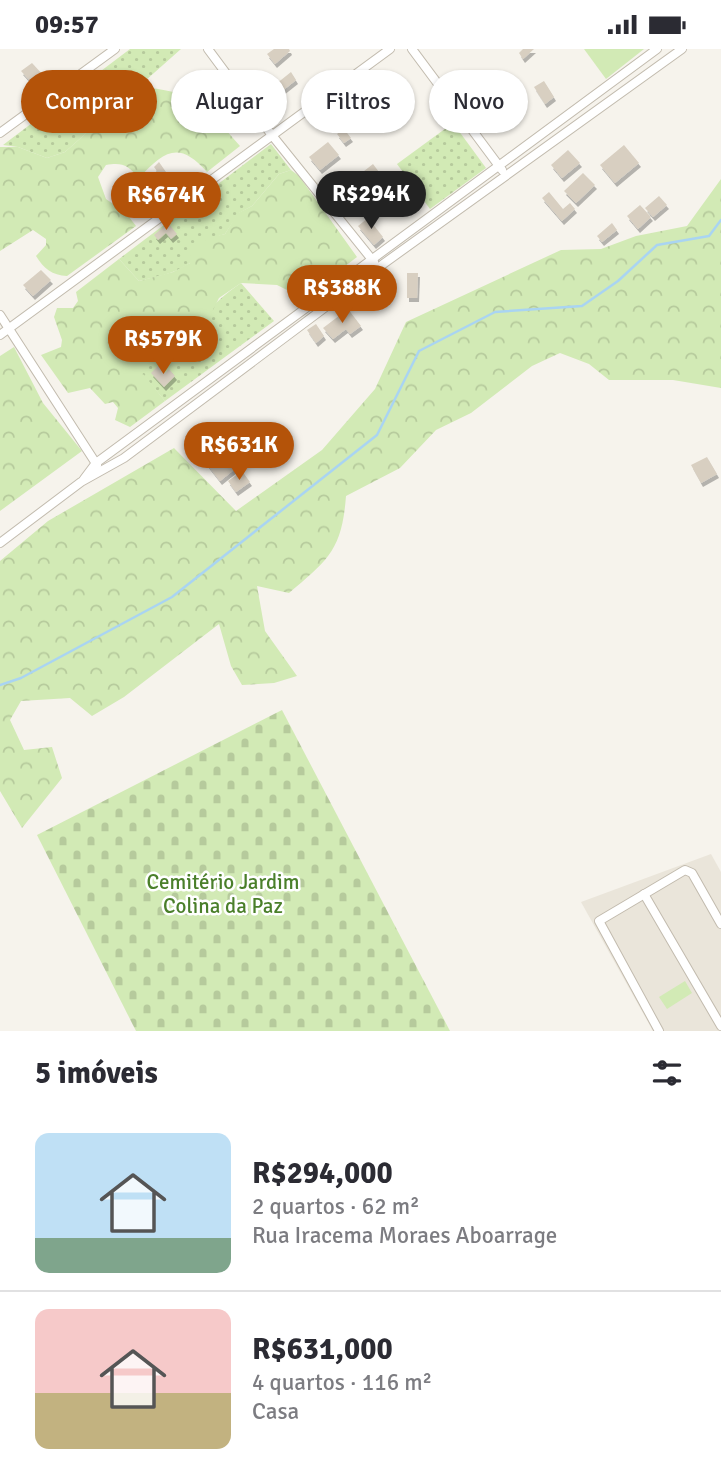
<!DOCTYPE html>
<html lang="pt">
<meta charset="utf-8">
<style>
:root{--surface:#fff;--page:#f7f7f7;--text:#2b2b33;--muted:#7c7c81;--line:#e1e1e2;--accent:#b45309}
body{margin:0;font-family:Signika,sans-serif;background:var(--page);color:var(--text);height:100vh;display:flex;flex-direction:column;font-size:26px;white-space:nowrap}
*{box-sizing:border-box;margin:0}
p{font-size:23px;color:var(--muted)}
.icon{flex:none;width:38px;height:38px;fill:none;stroke:currentColor;stroke-width:2;stroke-linecap:round;stroke-linejoin:round}
.map{position:relative;height:982px;overflow:hidden}
.drawer{display:flex;flex-direction:column;background:var(--surface);flex:1}
.drawer>*{flex:none}
.top-card{position:absolute;left:21px;top:21px;width:679px;height:63px;display:flex;gap:14px}
.price{position:absolute;translate:-50% -60px;padding:0 16px;border-radius:24px;background:var(--accent);color:#fff;font-size:23px;line-height:46px;filter:drop-shadow(0 2px 4px #0008)}
.price::after{content:'';position:absolute;left:50%;top:42px;width:21px;height:16px;margin-left:-10px;background:inherit;clip-path:polygon(0 0,100% 0,50% 100%)}
.price.current{background:#222;color:#fff}
ul{padding:0;list-style:none}
li{display:flex;align-items:center;gap:21px;height:175px;padding:0 35px}
li+li{border-top:2px solid var(--line)}
li span{display:grid;place-items:center;flex:none;width:196px;height:140px;border-radius:14px;color:#555}
li>.icon{margin-inline-start:auto}
span .icon{width:84px;height:84px;fill:#fffc;stroke-width:1}
li b{font-size:30px}
h2{display:flex;justify-content:space-between;align-items:center;height:84px;padding:0 35px;font-size:30px}
.pill{padding:0 24px;border-radius:32px;background:var(--surface);box-shadow:0 2px 5px #0004;font-size:24px;line-height:63px}
.pill.current{background:var(--accent);color:#fff}
.status{display:flex;justify-content:space-between;align-items:center;height:49px;padding:0 35px;background:var(--surface);direction:ltr}
.status svg{height:19px;fill:currentColor}
.map>svg:first-child{display:block}
.residential{fill:#eae5da}
.grass{fill:url(#grass-dots)}
.forest{fill:url(#forest-crowns)}
.cemetery{fill:url(#cemetery-stones)}
.green{fill:#d2eab5}
.lines{fill:none;stroke-linecap:round;stroke-linejoin:round}
.stream{stroke:#a9d4f2;stroke-width:2.5}
.building{fill:#d8cfc1;filter:url(#shadow)}
.street-casing{stroke:#c2bbae;stroke-width:10}
.street{stroke:#fff;stroke-width:8}
.labels{text-anchor:middle;stroke-width:5;stroke-linejoin:round;paint-order:stroke}
.park-label{font-size:21px;fill:#4a7f2a;stroke:#fff}
</style>
<div class="status"><b>09:57</b><svg viewBox="0 0 49 12"><path d="M0 12V9h3v3zM5 12V6h3v6zM10 12V3h3v9zM15 12V0h3v12zM26 1h20v11H26zM47 4h2v5h-2z"/></svg></div>
<div class="map">
<svg width="721" height="982" viewBox="0 0 721 982">
<defs>
<pattern id="grass-dots" width="8" height="8" patternUnits="userSpaceOnUse" patternTransform="scale(1.75)"><rect width="8" height="8" fill="#d2eab5"/><path d="M2 2h.1M6 6h.1" fill="none" stroke="#b6ca9c" stroke-width="1.8" stroke-linecap="round"/></pattern>
<pattern id="forest-crowns" width="20" height="18" patternUnits="userSpaceOnUse" patternTransform="scale(1.75)"><rect width="20" height="18" fill="#d2eab5"/><path d="M2 6a3 3 0 1 1 6 0M12 15a3 3 0 1 1 6 0" fill="none" stroke="#b6ca9c"/></pattern>
<pattern id="cemetery-stones" width="16" height="16" patternUnits="userSpaceOnUse" patternTransform="scale(1.75)"><rect width="16" height="16" fill="#d2eab5"/><path d="M2 7V4a2 2 0 0 1 4 0v3zM10 15v-3a2 2 0 0 1 4 0v3z" fill="#b6ca9c"/></pattern>
<filter id="shadow"><feDropShadow dx="2" dy="4" stdDeviation="0" flood-color="#0004"/></filter>
</defs>
<rect width="100%" height="100%" fill="#f6f3ec"/>
<!-- residential -->
<path class="residential" d="M711,805L721,823V982H653L581,853Z"/>
<!-- grass -->
<g class="grass">
<path d="M130,0H181L65,103L47,109L18,98L3,96Z"/>
<path d="M453,74L486,119L430,160L397,115Z"/>
<path d="M271,95L291,121L279,125L252,157L239,164L225,185C195,193 207,203 187,216C173,225 155,228 139,232L119,210Z"/>
<path d="M241,234L274,272L165,352L140,322C180,299 204,258 241,234Z"/>
</g>
<!-- forest -->
<g class="forest">
<path d="M138,38C193,41 205,57 240,97L207,123C179,91 164,102 139,129C128,116 122,113 106,116L98,128L106,150L126,164L136,177L67,227C52,226 44,220 36,207L46,196V190L33,181L0,202V98H18L47,109L65,103Z"/>
<path d="M291,121L299,127L357,208L294,256L287,241L277,236L241,234L219,249L213,261L188,283L186,296L141,322L165,352L130,378L115,371L118,359L113,353L105,355L90,339L68,344L41,306L61,298L62,291L54,268L57,259H73L78,252L76,243L119,210L139,232L173,223L190,214L191,202L208,189L225,185L238,164L252,157L279,125Z"/>
<path d="M721,130V339L673,331H609L589,315L560,304L532,317L471,364L436,381L400,419L346,447C342,501 328,511 289,544L257,537L265,582L297,627L274,634L242,636L231,617L219,575L124,648L92,667L70,649L21,652L10,671L24,701L52,698L62,729L22,779L0,742V512L48,472L174,399L236,462L322,401L375,340L406,273L561,201L601,200L636,187L687,177Z"/>
<path d="M14,298L43,354L82,402L0,462V307Z"/>
</g>
<!-- cemetery -->
<path class="cemetery" d="M282,661L450,982H136L37,786Z"/>
<!-- green -->
<g class="green">
<path d="M584,0H644L606,30Z"/>
<path d="M685,932L692,944L667,960L659,948Z"/>
</g>
<g class="lines">
<!-- stream -->
<path class="stream" d="M0,636L21,629L172,548L377,386L419,302L495,263L582,257L618,232L657,196L709,187L721,171"/>
</g>
<!-- building -->
<g class="building">
<path d="M274,0H289L290,2L275,15L267,5Z"/>
<path d="M523,0H534L523,10L519,4Z"/>
<path d="M32,14L45,28L32,34L21,22Z"/>
<path d="M106,20L124,43L115,51L96,28Z"/>
<path d="M291,23L296,31L272,50L266,43Z"/>
<path d="M198,25L214,45L203,54L187,33Z"/>
<path d="M544,32L554,48L545,55L534,38Z"/>
<path d="M344,80L351,89L344,94L337,85Z"/>
<path d="M328,93L339,106L320,121L309,108Z"/>
<path d="M624,96L639,114L615,134L600,116Z"/>
<path d="M568,101L580,114L562,129L551,116Z"/>
<path d="M159,113L173,133L164,141L156,133L153,136L148,130L157,122L154,118Z"/>
<path d="M373,115L379,123L346,148L341,140Z"/>
<path d="M191,124L196,130L179,144L174,137Z"/>
<path d="M583,124L595,136L576,154L564,142Z"/>
<path d="M549,143L563,160L570,154L575,160L562,172L542,149Z"/>
<path d="M659,147L667,156L653,168L645,159Z"/>
<path d="M640,156L651,168L638,180L627,167Z"/>
<path d="M368,169L383,188L374,196L358,177Z"/>
<path d="M168,174L177,185L171,190L166,184L158,191L154,186Z"/>
<path d="M612,174L617,181L602,193L597,187Z"/>
<path d="M41,221L51,231L33,247L23,236Z"/>
<path d="M407,224H418L417,249H407Z"/>
<path d="M348,260L361,277L350,285L346,280L333,290L323,279Z"/>
<path d="M316,275L324,287L316,294L307,281Z"/>
<path d="M159,316L165,324L169,320L175,327L164,338L151,324Z"/>
<path d="M226,398L240,416L220,432L206,414Z"/>
<path d="M707,408L717,425L701,434L691,416Z"/>
<path d="M242,422L250,433L236,443L228,432Z"/>
</g>
<g class="lines">
<!-- street casing -->
<g class="street-casing">
<g id="street">
<path d="M208,0L271,85L374,213"/>
<path d="M412,0L502,121"/>
<path d="M0,84L115,0"/>
<path d="M0,266L97,416"/>
<path d="M0,286L390,0"/>
<path d="M84,430L96,414L657,0"/>
<path d="M0,494L81,433L124,409L379,218L682,0"/>
<path d="M644,845L721,977"/>
<path d="M659,982L599,872L685,821L692,824L721,875"/>
</g>
</g>
<!-- street -->
<use href="#street" class="street"/>
</g>
<g class="labels">
<!-- park labels -->
<g class="park-label">
<text x="223" y="840">Cemitério Jardim<tspan x="223" dy="24">Colina da Paz</tspan></text>
</g>
</g>
</svg>
<b class="price current" style="left:371px;top:182px">R$294K</b>
<b class="price" style="left:166px;top:183px">R$674K</b>
<b class="price" style="left:342px;top:276px">R$388K</b>
<b class="price" style="left:163px;top:327px">R$579K</b>
<b class="price" style="left:239px;top:433px">R$631K</b>
<div class="top-card">
<a class="pill current">Comprar</a>
<a class="pill">Alugar</a>
<a class="pill">Filtros</a>
<a class="pill">Novo</a>
</div>
</div>
<section class="drawer">
<h2>5 imóveis<svg class="icon" aria-label="filters" viewBox="0 0 24 24"><path d="M4 7h16M4 17h16"/><circle cx="9" cy="7" r="2"/><circle cx="15" cy="17" r="2"/></svg></h2>
<ul>
<li><span style="background:linear-gradient(#bfe0f5 75%,#7fa58c 0)"><svg class="icon" aria-label="home" viewBox="0 0 24 24"><path d="M3 11l9-7 9 7M6 9v11h12V9"/></svg></span><div><b>R$294,000</b><p>2 quartos · 62 m²</p><p>Rua Iracema Moraes Aboarrage</p></div></li>
<li><span style="background:linear-gradient(#f6c9c9 60%,#c2b280 0)"><svg class="icon" aria-label="home" viewBox="0 0 24 24"><path d="M3 11l9-7 9 7M6 9v11h12V9"/></svg></span><div><b>R$631,000</b><p>4 quartos · 116 m²</p><p>Casa</p></div></li>
</ul>
</section>
